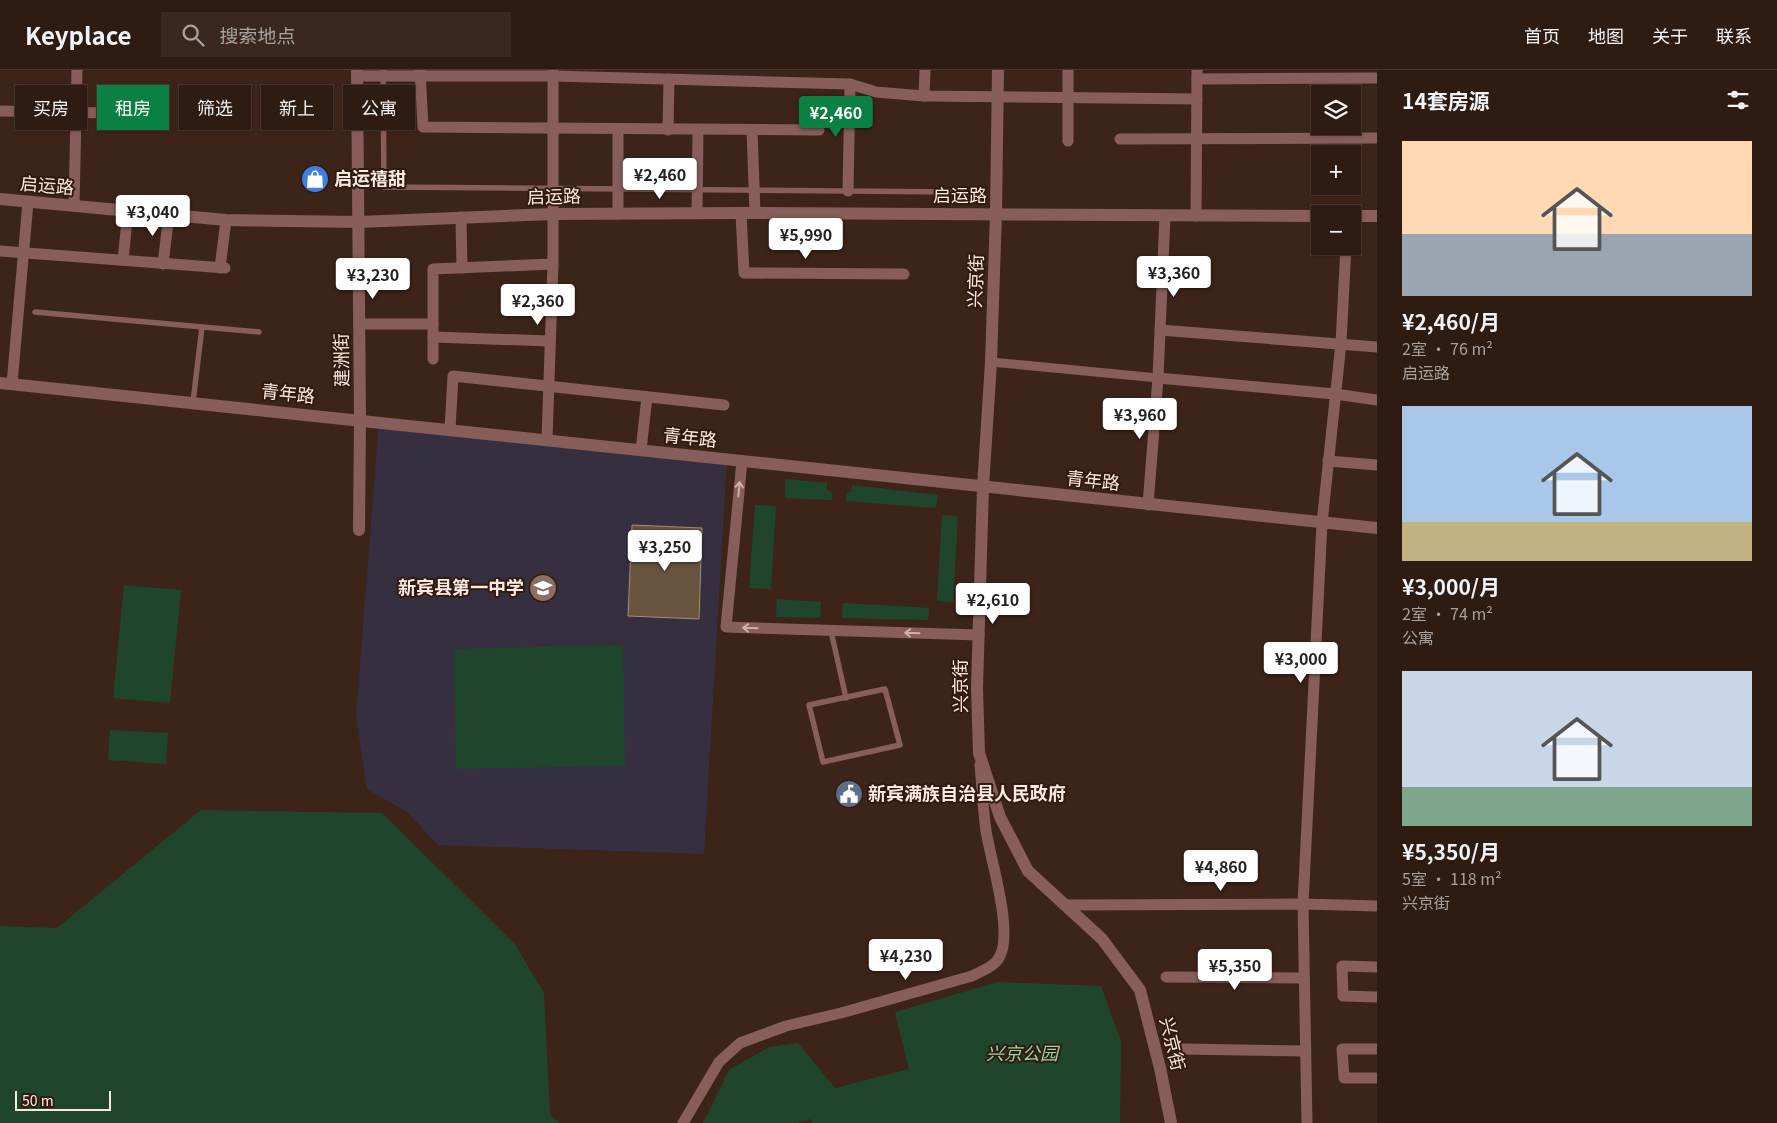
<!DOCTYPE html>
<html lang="zh">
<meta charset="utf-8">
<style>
:root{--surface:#2e1b12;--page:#3a2820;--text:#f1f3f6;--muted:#a7a19f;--line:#493932;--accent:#0b8043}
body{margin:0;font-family:Georgia,"Noto Sans SC",serif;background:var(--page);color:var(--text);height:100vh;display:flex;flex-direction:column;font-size:19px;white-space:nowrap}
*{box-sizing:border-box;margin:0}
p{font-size:16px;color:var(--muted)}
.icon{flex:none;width:28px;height:28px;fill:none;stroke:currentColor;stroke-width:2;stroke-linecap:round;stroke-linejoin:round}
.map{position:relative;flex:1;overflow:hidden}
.drawer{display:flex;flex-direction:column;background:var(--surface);width:400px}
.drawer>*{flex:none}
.banner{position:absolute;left:15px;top:15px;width:475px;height:45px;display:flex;gap:10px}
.fabs{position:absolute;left:1311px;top:15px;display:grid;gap:10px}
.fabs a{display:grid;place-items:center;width:50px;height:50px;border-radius:0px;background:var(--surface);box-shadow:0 1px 4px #0004,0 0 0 1px var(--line);font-size:25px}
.scale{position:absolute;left:15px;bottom:12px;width:96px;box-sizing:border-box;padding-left:5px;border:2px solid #fbeae2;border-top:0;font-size:14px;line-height:18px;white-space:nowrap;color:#fbeae2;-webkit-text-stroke:4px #321a0f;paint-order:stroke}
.price{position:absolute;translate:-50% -42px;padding:0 11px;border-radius:5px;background:#fff;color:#222;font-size:16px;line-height:32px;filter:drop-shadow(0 1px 2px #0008)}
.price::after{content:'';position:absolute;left:50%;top:30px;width:15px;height:11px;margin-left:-8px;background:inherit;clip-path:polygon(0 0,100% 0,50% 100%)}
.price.active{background:var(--accent);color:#fff}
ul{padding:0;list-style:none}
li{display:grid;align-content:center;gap:10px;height:265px;padding:0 25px}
li span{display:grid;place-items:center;height:155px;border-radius:0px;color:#555}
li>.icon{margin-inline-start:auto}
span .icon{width:90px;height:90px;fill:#fffc;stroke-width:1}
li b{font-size:21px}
h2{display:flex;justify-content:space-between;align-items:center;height:60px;padding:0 25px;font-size:21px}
.tag{padding:0 18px;border-radius:0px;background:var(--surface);box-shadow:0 1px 4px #0004,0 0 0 1px var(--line);font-size:18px;line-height:45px}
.tag.active{background:var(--accent);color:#fff}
header{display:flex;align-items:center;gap:30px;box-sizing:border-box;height:70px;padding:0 25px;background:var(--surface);border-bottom:1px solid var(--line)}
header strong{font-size:24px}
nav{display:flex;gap:28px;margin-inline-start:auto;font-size:18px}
.search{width:350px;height:45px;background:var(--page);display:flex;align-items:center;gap:12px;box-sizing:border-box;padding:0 18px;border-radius:0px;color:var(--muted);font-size:19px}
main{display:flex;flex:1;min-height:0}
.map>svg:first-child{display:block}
.education{fill:#362f3f}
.green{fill:#1f462d}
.building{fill:#68533e;stroke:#a68e78}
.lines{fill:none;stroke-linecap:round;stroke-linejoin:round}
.service{stroke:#875e59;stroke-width:5.5}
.pedestrian{stroke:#875e59;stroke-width:9}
.minor{stroke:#875e59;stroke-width:11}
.tertiary{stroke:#875e59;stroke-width:12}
.oneway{stroke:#cdb2ab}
.labels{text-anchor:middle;stroke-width:4;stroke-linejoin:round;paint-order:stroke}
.poi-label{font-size:18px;font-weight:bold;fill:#fbeae2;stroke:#321a0f;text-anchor:start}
.street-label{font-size:18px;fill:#fbeae2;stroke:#321a0f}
.park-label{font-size:18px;font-style:italic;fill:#94d6a8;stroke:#321a0f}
</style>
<header>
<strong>Keyplace</strong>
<div class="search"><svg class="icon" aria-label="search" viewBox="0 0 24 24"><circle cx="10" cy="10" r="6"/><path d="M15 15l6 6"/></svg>搜索地点</div>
<nav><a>首页</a><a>地图</a><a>关于</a><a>联系</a></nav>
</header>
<main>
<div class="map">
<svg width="1377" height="1053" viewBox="0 0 1377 1053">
<rect width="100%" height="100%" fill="#3d2418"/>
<!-- education -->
<path class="education" d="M379,351L727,389L704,784L438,775L407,742L367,719L356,646Z"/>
<!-- green -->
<g class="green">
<path d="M785,409L827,413V420L832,422V430L785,428Z"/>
<path d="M852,415L938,425L936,438L846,431V423L851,422Z"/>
<path d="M755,435L776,436L771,519L749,518Z"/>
<path d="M942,445L958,446L953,532L937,531Z"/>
<path d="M124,515L181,520L170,633L113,628Z"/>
<path d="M777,529L821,532L820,548L776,547Z"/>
<path d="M843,533L929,538L928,550L842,548Z"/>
<path d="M623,575L625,696L456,699L454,579Z"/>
<path d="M110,660L168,663L166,694L108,690Z"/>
<path d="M201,740L382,743L514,873L544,923L550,1045L560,1053H0V856L57,858Z"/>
<path d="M998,912L1101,916L1121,971L1120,1053H812L811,1049L797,1053H703L729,1000L769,977L798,973L835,1018L909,999L895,942Z"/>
</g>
<!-- building -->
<path class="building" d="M632,455L702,458L699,549L628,546Z"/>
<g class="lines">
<!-- service -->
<g class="service">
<path d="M383,0L384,117L956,122"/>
<path d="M35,242L259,262"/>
<path d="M193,332L202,257"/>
<path d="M831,561L846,628"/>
<path d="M885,619L900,675L823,692L809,635Z"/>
</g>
<!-- pedestrian -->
<path class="pedestrian" d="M991,292L1158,308"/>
<!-- minor -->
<g class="minor">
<path d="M1068,0V71"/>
<path d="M420,1L423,57L819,60"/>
<path d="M357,6H553L850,14L876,22L924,26L1197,29"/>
<path d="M1197,9L1377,8"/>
<path d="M924,26L925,0"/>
<path d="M0,41L164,44"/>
<path d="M618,59V144"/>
<path d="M668,60L669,9"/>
<path d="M752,60L755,143"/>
<path d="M1120,69L1377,68"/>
<path d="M848,121L850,14"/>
<path d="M74,136L77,0"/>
<path d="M697,143L698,60"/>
<path d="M741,143L744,203L904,204"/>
<path d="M1196,146L1197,0"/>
<path d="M461,147L462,198"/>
<path d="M0,181L225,198"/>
<path d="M123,190L128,141"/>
<path d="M163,194L169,144"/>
<path d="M220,198L226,150"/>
<path d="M359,254H433"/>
<path d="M1160,260L1377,277"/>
<path d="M433,267L550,271"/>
<path d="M433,289V199L553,194"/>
<path d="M1158,308L1335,324L1377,330"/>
<path d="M12,314L28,132"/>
<path d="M450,359L453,306L724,335"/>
<path d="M547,369L553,194V0"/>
<path d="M641,380L647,327"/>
<path d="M742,391L726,557L979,565"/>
<path d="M1328,391L1377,395"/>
<path d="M1148,435L1158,308L1165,146"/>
<path d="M1065,835L1303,834L1377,836"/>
<path d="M1377,897L1342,896L1343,926L1377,927"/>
<path d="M1166,907L1304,908"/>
<path d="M1182,979L1305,981"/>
<path d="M1377,979H1342L1344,1008H1377"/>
<path d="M683,1053L719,992L740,973L786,956L841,943L972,906C981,901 995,897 1000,886C1013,860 991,791 986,761C983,739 982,717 980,695"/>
<path d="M1307,1053L1303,834L1322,453L1341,273L1346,176"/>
</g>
<!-- tertiary -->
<g class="tertiary">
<path d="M357,0L360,349L359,460"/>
<path d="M998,0L996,144L991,292L983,417L977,618L979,683L1000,747L1028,801L1102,869L1140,920L1160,998L1171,1053"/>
<path d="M0,129L226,150L359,152L553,144L741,143L1320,146"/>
<path d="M1352,146H1377"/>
<path d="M0,313C459,359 918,411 1377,458"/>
</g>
</g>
<!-- one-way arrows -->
<defs><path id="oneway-shaft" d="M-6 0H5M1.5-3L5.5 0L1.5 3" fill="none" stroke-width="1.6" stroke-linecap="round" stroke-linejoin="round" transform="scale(1.25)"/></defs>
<g class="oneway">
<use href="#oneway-shaft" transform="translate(739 419) rotate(-85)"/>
<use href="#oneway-shaft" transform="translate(750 558) rotate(-178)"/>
<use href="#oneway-shaft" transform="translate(912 563) rotate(-178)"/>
</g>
<!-- icons -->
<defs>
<g id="shop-disc" transform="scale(1.4375)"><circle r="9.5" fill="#3f7fe0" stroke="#321a0f"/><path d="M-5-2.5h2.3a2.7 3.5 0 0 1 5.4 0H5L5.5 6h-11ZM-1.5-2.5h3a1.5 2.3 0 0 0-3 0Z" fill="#fff"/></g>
<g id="school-disc" transform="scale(1.4375)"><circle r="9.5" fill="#8d6e63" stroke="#321a0f"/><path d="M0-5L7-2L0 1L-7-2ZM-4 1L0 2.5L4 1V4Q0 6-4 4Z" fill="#fff"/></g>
<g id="civic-disc" transform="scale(1.4375)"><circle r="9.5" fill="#5c6f8a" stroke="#321a0f"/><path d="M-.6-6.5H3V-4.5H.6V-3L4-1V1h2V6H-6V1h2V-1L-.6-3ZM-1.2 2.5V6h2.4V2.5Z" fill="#fff"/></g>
</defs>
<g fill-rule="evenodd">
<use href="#shop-disc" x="315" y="109"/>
<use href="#school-disc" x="543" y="518"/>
<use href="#civic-disc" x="849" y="724"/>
</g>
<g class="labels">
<!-- poi labels -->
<g class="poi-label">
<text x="334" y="115">启运禧甜</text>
<text x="524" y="524" text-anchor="end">新宾县第一中学</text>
<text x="868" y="730">新宾满族自治县人民政府</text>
</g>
<!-- street labels -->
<g class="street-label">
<text transform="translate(47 116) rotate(5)" y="6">启运路</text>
<text x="960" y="132">启运路</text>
<text transform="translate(554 127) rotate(-1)" y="6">启运路</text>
<text transform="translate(976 211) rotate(-88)" y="6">兴京街</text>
<text transform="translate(342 290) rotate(-91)" y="6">建洲街</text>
<text transform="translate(288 324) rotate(6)" y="6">青年路</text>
<text transform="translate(690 368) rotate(6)" y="6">青年路</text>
<text transform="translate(1093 411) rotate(6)" y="6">青年路</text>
<text transform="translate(961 616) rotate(-90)" y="6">兴京街</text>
<text transform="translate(1172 974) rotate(76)" y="6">兴京街</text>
</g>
<!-- park labels -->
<g class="park-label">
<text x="1022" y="990">兴京公园</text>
</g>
</g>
</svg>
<div class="fabs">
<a><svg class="icon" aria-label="layers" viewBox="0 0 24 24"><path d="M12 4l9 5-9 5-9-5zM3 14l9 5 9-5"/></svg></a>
<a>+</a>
<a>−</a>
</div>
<div class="scale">50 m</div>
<b class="price active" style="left:836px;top:68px">¥2,460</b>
<b class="price" style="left:660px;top:130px">¥2,460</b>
<b class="price" style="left:153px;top:167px">¥3,040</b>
<b class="price" style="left:806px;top:190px">¥5,990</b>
<b class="price" style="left:1174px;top:228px">¥3,360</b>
<b class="price" style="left:373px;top:230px">¥3,230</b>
<b class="price" style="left:538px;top:256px">¥2,360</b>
<b class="price" style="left:1140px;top:370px">¥3,960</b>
<b class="price" style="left:665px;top:502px">¥3,250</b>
<b class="price" style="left:993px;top:555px">¥2,610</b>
<b class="price" style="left:1301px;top:614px">¥3,000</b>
<b class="price" style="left:1221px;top:822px">¥4,860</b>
<b class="price" style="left:906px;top:911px">¥4,230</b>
<b class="price" style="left:1235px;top:921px">¥5,350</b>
<div class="banner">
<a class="tag">买房</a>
<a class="tag active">租房</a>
<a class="tag">筛选</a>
<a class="tag">新上</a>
<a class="tag">公寓</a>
</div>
</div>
<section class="drawer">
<h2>14套房源<svg class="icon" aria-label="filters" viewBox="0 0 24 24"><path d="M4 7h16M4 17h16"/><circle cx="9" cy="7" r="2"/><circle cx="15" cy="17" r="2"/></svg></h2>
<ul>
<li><span style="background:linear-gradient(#ffd9b3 60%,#9aa5b1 0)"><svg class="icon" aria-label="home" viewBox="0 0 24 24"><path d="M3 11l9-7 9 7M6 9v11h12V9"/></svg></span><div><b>¥2,460/月</b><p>2室 · 76 m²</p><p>启运路</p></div></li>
<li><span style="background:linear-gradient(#a9c7e8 75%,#c2b280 0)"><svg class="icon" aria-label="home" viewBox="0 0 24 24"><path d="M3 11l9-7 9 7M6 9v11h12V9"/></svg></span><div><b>¥3,000/月</b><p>2室 · 74 m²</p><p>公寓</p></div></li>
<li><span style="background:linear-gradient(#c9d6e8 75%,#7fa58c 0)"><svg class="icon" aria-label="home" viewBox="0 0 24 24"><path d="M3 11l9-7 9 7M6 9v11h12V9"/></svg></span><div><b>¥5,350/月</b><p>5室 · 118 m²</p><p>兴京街</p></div></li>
</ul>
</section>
</main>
